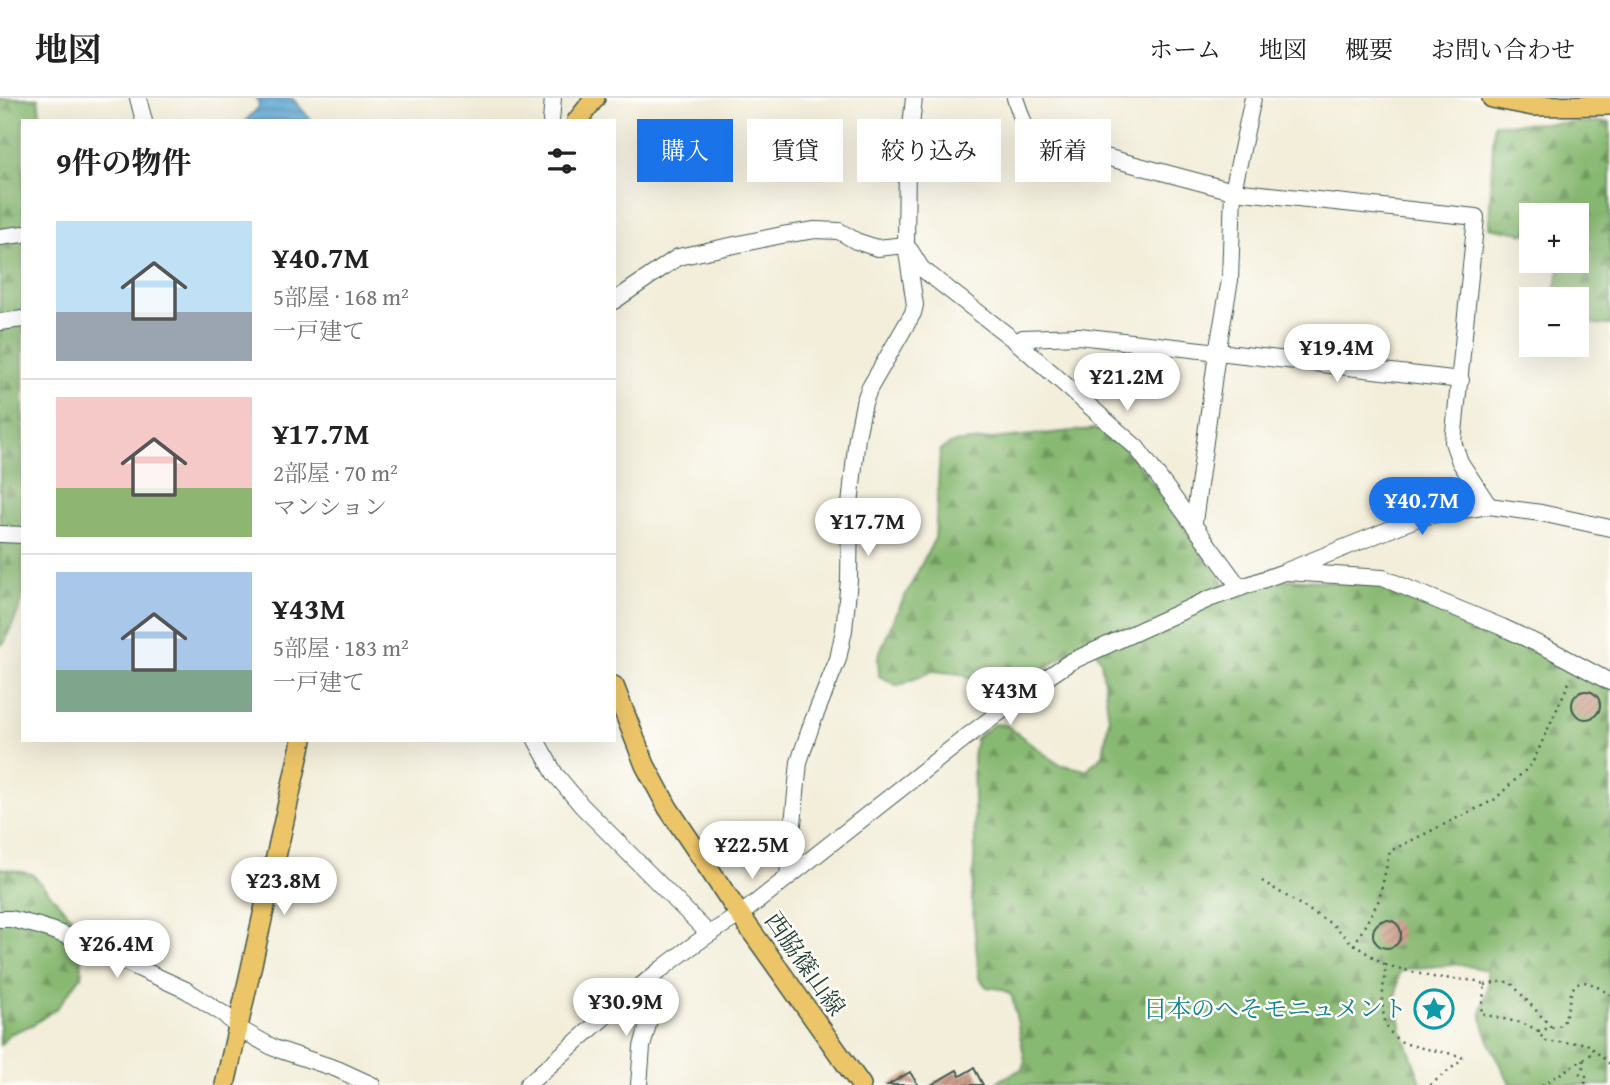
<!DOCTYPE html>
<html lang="ja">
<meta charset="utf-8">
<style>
:root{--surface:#fff;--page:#f2f2f2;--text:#222;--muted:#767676;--line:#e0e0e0;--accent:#1a73e8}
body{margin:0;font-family:"Gentium Book Plus","Noto Serif JP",serif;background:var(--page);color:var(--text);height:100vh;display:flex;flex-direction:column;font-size:26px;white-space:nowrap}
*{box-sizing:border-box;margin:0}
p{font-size:23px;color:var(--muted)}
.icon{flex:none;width:38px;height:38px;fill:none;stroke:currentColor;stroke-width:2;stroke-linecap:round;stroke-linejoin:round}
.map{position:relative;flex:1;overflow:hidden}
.drawer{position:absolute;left:21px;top:21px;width:595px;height:623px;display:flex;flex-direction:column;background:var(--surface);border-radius:0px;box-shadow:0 7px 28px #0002}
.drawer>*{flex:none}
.hud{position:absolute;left:637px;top:21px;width:665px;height:63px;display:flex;gap:14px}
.controls{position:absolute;left:1519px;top:105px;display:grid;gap:14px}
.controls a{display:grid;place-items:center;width:70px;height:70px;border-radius:0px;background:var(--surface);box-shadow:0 7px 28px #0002;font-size:35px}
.price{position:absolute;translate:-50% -60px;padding:0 16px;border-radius:24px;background:#fff;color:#222;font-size:23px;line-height:46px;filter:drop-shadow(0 2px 4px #0008)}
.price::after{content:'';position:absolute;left:50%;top:42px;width:21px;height:16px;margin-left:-10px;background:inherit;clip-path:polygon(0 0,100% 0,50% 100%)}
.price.on{background:var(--accent);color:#fff}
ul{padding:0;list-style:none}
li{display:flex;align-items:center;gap:21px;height:175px;padding:0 35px}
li+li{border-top:2px solid var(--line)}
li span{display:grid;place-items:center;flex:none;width:196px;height:140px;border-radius:0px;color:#555}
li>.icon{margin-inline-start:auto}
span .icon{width:84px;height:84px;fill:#fffc;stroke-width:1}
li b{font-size:30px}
h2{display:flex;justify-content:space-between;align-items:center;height:84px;padding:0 35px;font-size:30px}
.chip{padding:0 24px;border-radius:0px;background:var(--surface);box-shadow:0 7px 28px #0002;font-size:24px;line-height:63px}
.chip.on{background:var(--accent);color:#fff}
header{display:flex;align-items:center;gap:42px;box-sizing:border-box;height:98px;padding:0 35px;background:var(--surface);border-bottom:2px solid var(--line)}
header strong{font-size:33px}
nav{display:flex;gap:38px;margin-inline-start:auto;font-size:24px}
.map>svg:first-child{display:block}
.forest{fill:url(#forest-firs);stroke:#547b53;stroke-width:2}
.water{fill:url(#water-rules);stroke:#3f7285;stroke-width:2}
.building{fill:url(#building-hatch)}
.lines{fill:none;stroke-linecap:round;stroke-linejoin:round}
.minor-casing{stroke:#3f584d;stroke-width:18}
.major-casing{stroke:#3f584d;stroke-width:22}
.path{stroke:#3f584d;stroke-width:2.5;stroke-dasharray:2 5;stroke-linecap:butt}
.minor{stroke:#fff;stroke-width:16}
.major{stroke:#edc569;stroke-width:19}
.labels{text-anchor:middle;stroke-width:5;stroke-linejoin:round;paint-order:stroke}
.street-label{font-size:24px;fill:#1f3d34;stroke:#fdfcf7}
.culture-label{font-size:24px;fill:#0d838f;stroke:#fdfcf7;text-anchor:end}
</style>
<header>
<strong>地図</strong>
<nav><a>ホーム</a><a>地図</a><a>概要</a><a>お問い合わせ</a></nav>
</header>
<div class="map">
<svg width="1610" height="987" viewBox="0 0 1610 987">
<defs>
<pattern id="forest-firs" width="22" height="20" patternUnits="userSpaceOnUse" patternTransform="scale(1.75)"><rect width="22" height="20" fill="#88b972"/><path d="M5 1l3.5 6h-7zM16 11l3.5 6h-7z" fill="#6f985e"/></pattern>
<pattern id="water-rules" width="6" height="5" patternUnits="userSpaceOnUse" patternTransform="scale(1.75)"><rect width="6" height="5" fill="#5fa8d6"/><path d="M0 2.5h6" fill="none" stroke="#4e8aae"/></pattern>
<pattern id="building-hatch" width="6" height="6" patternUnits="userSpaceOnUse" patternTransform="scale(1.75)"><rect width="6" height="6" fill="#cd9f8c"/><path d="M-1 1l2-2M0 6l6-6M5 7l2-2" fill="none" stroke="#a68373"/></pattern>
</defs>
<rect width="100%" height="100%" fill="#fdfcf7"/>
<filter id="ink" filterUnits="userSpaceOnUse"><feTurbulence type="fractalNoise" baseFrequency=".0143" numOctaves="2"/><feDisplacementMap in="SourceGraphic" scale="14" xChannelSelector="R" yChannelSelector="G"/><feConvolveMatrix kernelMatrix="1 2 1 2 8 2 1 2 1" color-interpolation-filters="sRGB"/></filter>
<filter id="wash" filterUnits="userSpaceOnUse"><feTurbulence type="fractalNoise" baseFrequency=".00686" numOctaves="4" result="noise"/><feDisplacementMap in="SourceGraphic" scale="28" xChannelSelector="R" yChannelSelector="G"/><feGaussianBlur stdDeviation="1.57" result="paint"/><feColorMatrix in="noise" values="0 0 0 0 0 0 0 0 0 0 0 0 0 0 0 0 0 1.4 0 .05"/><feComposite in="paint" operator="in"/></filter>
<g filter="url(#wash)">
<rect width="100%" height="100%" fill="#f3eeda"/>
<!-- forest -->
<g class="forest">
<path d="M0,0H38L41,23H23V502L5,544L0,548Z"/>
<path d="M1610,24V227L1577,225V201H1553L1562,163H1577V117H1531V137L1489,129L1494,26Z"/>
<path d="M1093,331L1112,336L1134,361L1234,498L1288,481L1375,486L1501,532L1610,589V987H1511C1503,974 1480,929 1482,915C1483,897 1492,891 1486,872L1459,866L1406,871L1399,875L1396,899L1402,933L1422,987H997L998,983L1022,971L1025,962L1012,898L1002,891L987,889L979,880L972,803L975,748L973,658L976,640L994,626L1006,627L1058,666L1086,672L1103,657L1109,621L1101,562L1092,547L1067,556L1014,591H991L961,576L933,573L898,588L879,578L878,559L895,518L935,440L940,352L952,345Z"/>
<path d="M0,770L32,776L73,821L80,854L82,877L58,909L34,926L10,936L0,947Z"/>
</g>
<!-- water -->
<path class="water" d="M257,0H292L312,23H245L259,9Z"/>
<g id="blocks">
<!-- building -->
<g class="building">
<circle cx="1586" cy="607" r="14"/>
<circle cx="1387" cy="836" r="14"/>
<path d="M974,970L983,987H931L957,972L960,978Z"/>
<path d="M910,974L918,987H888Z"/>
</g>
</g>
</g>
<g filter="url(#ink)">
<use href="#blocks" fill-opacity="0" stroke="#3f584d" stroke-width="2"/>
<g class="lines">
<!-- minor casing -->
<g class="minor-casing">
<g id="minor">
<path d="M138,0L144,23"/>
<path d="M1015,0L1024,26L1038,49L1083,53L1233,93L1476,119L1453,344L1460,364L1489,408"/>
<path d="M551,23L553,0"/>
<path d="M0,139L23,136"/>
<path d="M910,152L921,170L1019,246L1137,350L1240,490"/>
<path d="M614,203L678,159L782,137L815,132L839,133L856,143L877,150L906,147"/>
<path d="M0,224L23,221"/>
<path d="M1019,246L1023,240L1079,238L1461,282"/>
<path d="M1194,424L1217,255L1230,182L1233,93L1253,0"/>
<path d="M0,436L23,437"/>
<path d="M1286,474L1383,480L1502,529L1551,552L1610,584"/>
<path d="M536,642L555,676L582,708L708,835"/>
<path d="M788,778L799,664L812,625L838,561L844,532L849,482L850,407L857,339L864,305L869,291L913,215L915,207L906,147L907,66L914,0"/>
<path d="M0,821H11L39,828L73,840L186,892L225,917L238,930L274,950L337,971L372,987"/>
<path d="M527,987C596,928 662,862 740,817L965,640L1039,585L1070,564L1209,501L1284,474L1423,418L1489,408L1541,415L1610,430"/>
<path d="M639,987L642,949L656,896L647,883"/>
</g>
</g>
<!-- major casing -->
<g class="major-casing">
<g id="major">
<path d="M1492,0L1533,8L1610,7"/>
<path d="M577,23L595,0"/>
<path d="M614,588L645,667L668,710L740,817L861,987"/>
<path d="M225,987L302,642"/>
</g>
</g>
<!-- path -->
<g class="path">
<path d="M1262,783L1333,827L1354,847L1386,867"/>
<path d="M1354,847L1379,802L1390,753L1494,702L1532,666L1571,580"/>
<path d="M1485,887L1503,883L1511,885L1552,930"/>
<path d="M1538,933L1562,927C1575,901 1563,864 1610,897"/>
<path d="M1583,962L1585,966L1580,976L1586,978L1585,987"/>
<path d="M1430,987L1462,962V959C1445,953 1425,952 1407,946C1374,935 1383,893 1386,867L1432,879L1478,883L1485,887L1481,915C1496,921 1525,923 1536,932C1541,936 1542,941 1548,944L1586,945L1610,966"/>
<path d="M1542,987L1595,954"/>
</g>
<!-- minor -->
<use href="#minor" class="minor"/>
<!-- major -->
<use href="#major" class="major"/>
</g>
</g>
<!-- icons -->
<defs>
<g id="sight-ring" transform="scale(2.0125)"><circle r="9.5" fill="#fdfcf7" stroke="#0f9aa8" stroke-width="1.5"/><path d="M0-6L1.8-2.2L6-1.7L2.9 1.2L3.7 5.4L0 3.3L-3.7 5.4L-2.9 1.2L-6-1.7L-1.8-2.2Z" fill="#0f9aa8"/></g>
</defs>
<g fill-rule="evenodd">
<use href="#sight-ring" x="1434" y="911"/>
</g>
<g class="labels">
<!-- street labels -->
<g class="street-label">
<text transform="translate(805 866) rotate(55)" y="8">西脇篠山線</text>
</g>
<!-- culture labels -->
<g class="culture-label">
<text x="1407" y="919">日本のへそモニュメント</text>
</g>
</g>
</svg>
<div class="controls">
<a>+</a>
<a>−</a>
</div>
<b class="price" style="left:1337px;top:286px">¥19.4M</b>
<b class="price" style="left:1127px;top:315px">¥21.2M</b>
<b class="price on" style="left:1422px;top:439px">¥40.7M</b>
<b class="price" style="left:868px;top:460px">¥17.7M</b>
<b class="price" style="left:1010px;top:629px">¥43M</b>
<b class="price" style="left:752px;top:783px">¥22.5M</b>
<b class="price" style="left:284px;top:819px">¥23.8M</b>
<b class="price" style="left:117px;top:882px">¥26.4M</b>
<b class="price" style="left:626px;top:940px">¥30.9M</b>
<div class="hud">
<a class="chip on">購入</a>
<a class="chip">賃貸</a>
<a class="chip">絞り込み</a>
<a class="chip">新着</a>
</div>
<section class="drawer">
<h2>9件の物件<svg class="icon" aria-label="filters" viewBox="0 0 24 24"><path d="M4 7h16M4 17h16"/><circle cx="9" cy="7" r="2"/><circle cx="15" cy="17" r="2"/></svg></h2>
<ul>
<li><span style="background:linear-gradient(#bfe0f5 65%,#9aa5b1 0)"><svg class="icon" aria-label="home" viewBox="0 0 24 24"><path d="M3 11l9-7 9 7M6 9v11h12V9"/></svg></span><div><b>¥40.7M</b><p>5部屋 · 168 m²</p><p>一戸建て</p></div></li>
<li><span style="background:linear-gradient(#f6c9c9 65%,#8fb573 0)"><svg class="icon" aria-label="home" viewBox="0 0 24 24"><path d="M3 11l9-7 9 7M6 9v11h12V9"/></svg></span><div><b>¥17.7M</b><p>2部屋 · 70 m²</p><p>マンション</p></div></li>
<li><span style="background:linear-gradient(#a9c7e8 70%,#7fa58c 0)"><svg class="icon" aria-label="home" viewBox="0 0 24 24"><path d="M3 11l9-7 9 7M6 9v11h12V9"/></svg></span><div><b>¥43M</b><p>5部屋 · 183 m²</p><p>一戸建て</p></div></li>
</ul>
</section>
</div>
